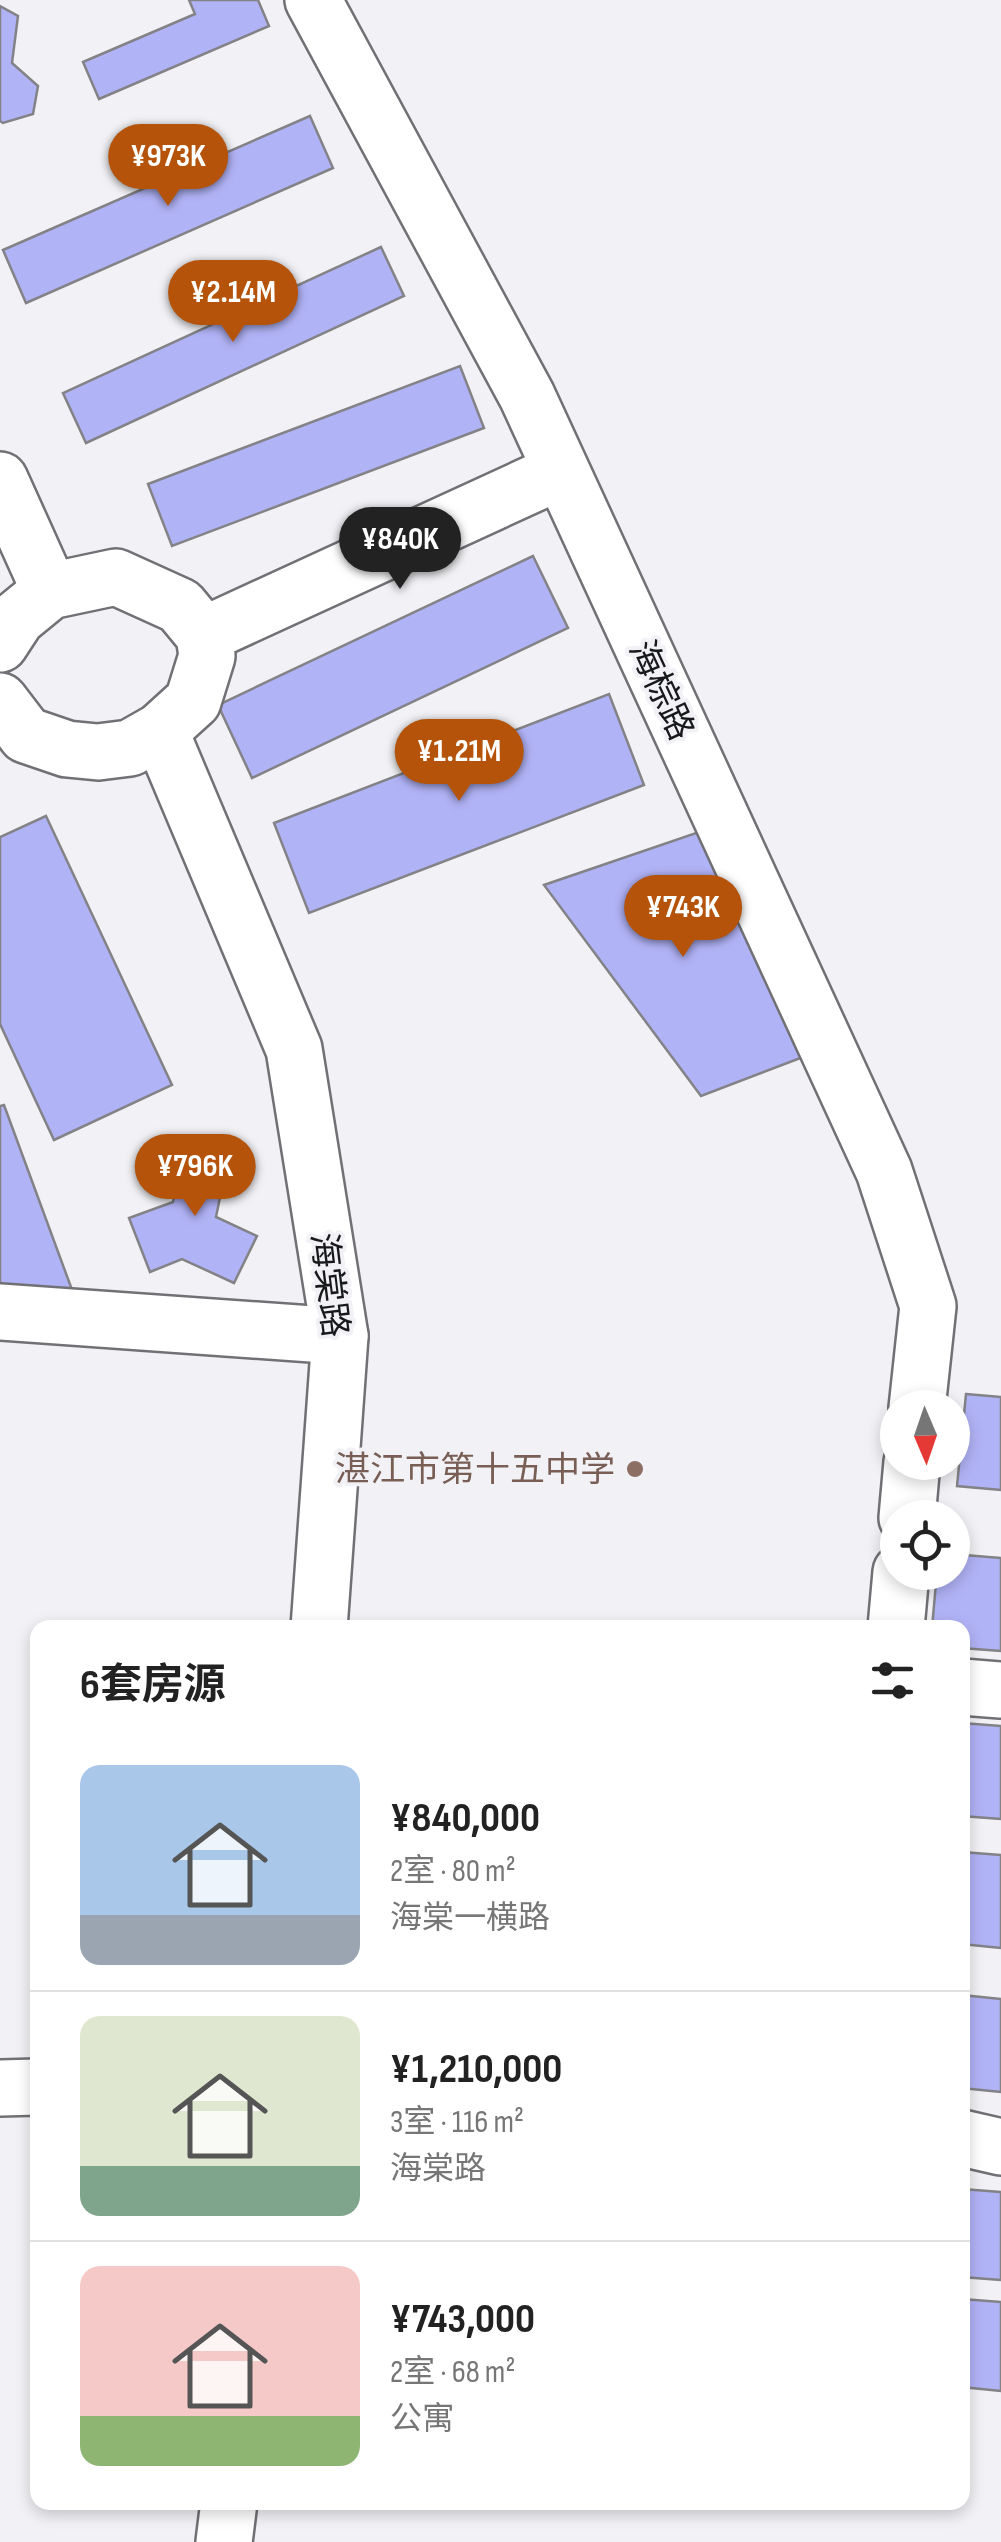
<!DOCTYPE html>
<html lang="zh">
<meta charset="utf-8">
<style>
:root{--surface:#fff;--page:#f6f6f6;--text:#222;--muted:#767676;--line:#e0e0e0;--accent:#b45309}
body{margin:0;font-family:"Sofia Sans Condensed","Noto Sans SC",sans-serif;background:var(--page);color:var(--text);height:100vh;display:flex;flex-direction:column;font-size:38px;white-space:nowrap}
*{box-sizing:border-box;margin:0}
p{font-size:32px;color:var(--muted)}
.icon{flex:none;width:55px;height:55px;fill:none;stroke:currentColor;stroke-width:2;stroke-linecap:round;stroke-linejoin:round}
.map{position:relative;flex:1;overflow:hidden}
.side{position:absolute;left:30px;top:1620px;width:940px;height:890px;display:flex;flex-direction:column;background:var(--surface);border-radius:20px;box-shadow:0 5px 15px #0003}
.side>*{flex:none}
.needle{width:65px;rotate:178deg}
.buttons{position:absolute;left:880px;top:1390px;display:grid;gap:20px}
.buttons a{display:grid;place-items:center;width:90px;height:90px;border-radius:50%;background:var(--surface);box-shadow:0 5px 15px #0003;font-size:50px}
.price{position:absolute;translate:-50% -85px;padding:0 22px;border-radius:35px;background:var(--accent);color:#fff;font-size:32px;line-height:65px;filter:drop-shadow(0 2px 5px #0008)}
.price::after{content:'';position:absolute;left:50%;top:60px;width:30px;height:22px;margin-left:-15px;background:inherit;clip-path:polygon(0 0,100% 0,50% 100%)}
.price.active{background:#222;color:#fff}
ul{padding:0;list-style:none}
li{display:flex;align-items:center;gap:30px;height:250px;padding:0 50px}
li+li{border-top:2px solid var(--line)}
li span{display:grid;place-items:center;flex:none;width:280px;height:200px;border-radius:20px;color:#555}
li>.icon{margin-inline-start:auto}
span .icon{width:120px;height:120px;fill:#fffc;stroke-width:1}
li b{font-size:42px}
h2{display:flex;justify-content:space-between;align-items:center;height:120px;padding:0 50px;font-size:42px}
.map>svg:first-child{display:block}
.building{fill:#b1b3f7;stroke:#838387;stroke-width:2.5}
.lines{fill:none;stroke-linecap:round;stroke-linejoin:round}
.minor-casing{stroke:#717175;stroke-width:60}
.minor{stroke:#fff;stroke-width:55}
.education-dot{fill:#8d6e63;stroke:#f2f2f6;stroke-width:4}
.labels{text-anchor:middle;stroke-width:8;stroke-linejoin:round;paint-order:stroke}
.street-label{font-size:35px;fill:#18191a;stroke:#f2f2f6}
.education-label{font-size:35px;fill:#785e54;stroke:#f2f2f6;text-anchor:end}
</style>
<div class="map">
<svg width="1001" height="2542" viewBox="0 0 1001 2542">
<rect width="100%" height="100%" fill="#f2f2f6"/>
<!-- building -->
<g class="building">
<path d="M189,0H258L269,26L99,99L83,62L195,14Z"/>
<path d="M0,6L18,16L12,63L38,86L33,114L3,123L0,121Z"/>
<path d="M310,116L333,168L26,303L3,250Z"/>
<path d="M381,247L404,296L86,443L63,393Z"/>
<path d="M460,366L484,428L172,546L148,484Z"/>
<path d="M533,556L568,628L252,778L218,705Z"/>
<path d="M609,694L644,785L309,913L274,823Z"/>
<path d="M46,816L172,1085L54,1140L0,1024V837Z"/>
<path d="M702,831L803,1057L701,1096L544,885Z"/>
<path d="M4,1105L75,1298L0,1294V1106Z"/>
<path d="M186,1138L230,1148L216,1217L257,1236L234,1283L182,1259L150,1272L129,1218L173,1202Z"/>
<path d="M966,1394L1001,1397V1490L957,1486Z"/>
<path d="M952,1554L1001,1558V1651L962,1648V1628H932L937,1572H952Z"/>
<path d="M962,1723L1001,1726V1819L962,1816Z"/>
<path d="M962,1852L1001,1855V1948L962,1944Z"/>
<path d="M962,1995L1001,1999V2092L962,2088Z"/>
<path d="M962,2189L1001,2192V2280L962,2277Z"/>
<path d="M962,2299L1001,2302V2391L962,2387Z"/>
</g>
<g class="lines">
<!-- minor casing -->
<g class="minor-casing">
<g id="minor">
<path d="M313,0L527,396L884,1171L928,1306L917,1408"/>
<path d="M0,480L50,591"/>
<path d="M204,635L561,471"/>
<path d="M0,644L17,618L50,591L116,577L180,606L204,635L207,656L193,701L160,731L130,748L98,752L67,749L26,735L0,701"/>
<path d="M160,731L294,1049L340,1336L319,1628"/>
<path d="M0,1312L340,1336"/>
<path d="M907,1518L912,1462"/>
<path d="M896,1628L901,1572"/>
<path d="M962,1687L1001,1690"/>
<path d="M0,2088L38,2087"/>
<path d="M962,2138L1001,2147"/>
<path d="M224,2542L229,2502"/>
</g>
</g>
<!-- minor -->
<use href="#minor" class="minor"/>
</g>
<!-- markers -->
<circle class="education-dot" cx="635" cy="1469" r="10"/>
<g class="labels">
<!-- street labels -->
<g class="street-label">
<text transform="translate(662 690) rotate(65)" y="12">海棕路</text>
<text transform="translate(330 1285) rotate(83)" y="12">海棠路</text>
</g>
<!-- education labels -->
<g class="education-label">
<text x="615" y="1481">湛江市第十五中学</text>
</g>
</g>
</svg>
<div class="buttons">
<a><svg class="needle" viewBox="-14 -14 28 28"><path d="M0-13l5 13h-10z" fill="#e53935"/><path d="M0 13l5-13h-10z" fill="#767676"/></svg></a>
<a><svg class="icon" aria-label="locate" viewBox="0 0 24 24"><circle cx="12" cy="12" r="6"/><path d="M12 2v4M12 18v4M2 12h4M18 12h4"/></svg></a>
</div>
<b class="price" style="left:168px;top:209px">¥973K</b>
<b class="price" style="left:233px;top:345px">¥2.14M</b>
<b class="price active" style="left:400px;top:592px">¥840K</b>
<b class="price" style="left:459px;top:804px">¥1.21M</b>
<b class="price" style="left:683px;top:960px">¥743K</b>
<b class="price" style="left:195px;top:1219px">¥796K</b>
<section class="side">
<h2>6套房源<svg class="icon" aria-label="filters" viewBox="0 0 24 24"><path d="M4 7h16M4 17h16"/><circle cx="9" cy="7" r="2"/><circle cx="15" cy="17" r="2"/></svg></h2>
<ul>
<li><span style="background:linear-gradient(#a9c7e8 75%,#9aa5b1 0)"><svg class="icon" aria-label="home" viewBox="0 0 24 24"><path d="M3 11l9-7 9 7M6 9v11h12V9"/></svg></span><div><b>¥840,000</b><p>2室 · 80 m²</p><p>海棠一横路</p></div></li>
<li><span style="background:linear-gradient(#dfe7d0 75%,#7fa58c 0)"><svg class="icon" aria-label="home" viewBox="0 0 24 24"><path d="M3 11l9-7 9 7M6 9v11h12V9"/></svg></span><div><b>¥1,210,000</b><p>3室 · 116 m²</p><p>海棠路</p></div></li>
<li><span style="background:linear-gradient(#f6c9c9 75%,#8fb573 0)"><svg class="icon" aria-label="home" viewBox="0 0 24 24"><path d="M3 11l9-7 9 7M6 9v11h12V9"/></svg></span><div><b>¥743,000</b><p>2室 · 68 m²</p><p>公寓</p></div></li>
</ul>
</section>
</div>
